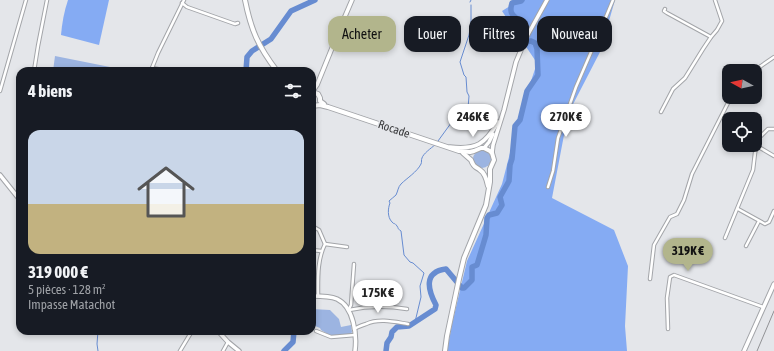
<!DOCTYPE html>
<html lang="fr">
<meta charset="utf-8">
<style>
:root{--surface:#171b24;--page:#20242c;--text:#f1f3f6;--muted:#9ea1a6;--line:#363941;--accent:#b2b58c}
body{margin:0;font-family:"Asap Condensed",sans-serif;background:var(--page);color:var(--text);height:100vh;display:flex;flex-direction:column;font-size:15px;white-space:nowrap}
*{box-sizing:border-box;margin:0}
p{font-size:13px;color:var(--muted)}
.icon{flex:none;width:22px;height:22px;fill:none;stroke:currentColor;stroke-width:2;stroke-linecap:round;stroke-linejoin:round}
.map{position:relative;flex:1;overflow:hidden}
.drawer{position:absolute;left:16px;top:67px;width:300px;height:268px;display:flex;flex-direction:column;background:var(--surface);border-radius:12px;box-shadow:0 2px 6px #0003}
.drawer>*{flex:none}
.banner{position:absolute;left:328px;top:16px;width:380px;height:36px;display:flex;gap:8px}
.needle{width:26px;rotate:278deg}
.tools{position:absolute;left:722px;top:64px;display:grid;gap:8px}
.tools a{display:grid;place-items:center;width:40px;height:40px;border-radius:8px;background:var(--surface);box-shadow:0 2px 6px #0003;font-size:20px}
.price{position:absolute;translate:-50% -34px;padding:0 9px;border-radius:14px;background:#fff;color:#222;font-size:13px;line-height:26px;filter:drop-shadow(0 1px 2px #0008)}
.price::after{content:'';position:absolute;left:50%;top:24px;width:12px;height:9px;margin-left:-6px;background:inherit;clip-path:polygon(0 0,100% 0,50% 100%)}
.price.selected{background:var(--accent);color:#111}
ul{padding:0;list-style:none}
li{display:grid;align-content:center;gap:8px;height:212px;padding:0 12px}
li+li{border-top:1px solid var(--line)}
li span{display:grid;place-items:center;height:124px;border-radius:12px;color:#555}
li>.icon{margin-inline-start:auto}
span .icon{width:72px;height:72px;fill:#fffc;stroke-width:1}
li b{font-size:17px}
h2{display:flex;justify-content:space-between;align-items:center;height:48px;padding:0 12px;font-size:17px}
.pill{padding:0 14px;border-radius:12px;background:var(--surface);box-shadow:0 2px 6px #0003;font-size:14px;line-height:36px}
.pill.selected{background:var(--accent);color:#111}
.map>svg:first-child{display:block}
.green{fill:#9cb4e1}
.forest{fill:#85abf3}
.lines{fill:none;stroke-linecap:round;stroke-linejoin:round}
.stream{stroke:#678cd1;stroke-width:1}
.river{stroke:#678cd1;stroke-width:5.5}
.street-casing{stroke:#a3a5a9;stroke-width:4.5}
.secondary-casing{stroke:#a3a5a9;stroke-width:5.5}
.primary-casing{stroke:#a3a5a9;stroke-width:6}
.street{stroke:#fff;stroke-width:2.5}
.secondary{stroke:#fff;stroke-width:3.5}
.primary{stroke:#fff;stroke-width:4}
.rail{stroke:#919295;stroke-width:1}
.labels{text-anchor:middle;stroke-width:3;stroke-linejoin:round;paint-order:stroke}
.street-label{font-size:12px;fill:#3a3b3d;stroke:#e4e6ea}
</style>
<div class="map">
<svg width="774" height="351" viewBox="0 0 774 351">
<rect width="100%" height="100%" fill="#e4e6ea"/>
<!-- green -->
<g class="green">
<path d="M55,56L120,69L126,71H53Z"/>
<circle cx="482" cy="159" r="9"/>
<path d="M312,309L330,310L339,319L341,327L351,325L352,332L350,335L331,336L321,330L320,328L315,326L312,322Z"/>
</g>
<!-- forest -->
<g class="forest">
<path d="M68,0H109L99,45L61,35C62,23 64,12 68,0Z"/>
<path d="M520,0H615L600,52L568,114L552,198L614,230L628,266L625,326L627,351H447L452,324L467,261L502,184L520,114L537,63L502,11Z"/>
</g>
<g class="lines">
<!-- stream -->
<g class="stream">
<path d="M470,2L471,0"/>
<path d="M438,141L454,119L468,108L469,96L467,92L466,77L464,75L460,62L469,35L471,23V5"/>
<path d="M415,322L421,297L420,286L424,273L413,263L410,262L404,255L401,231C396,227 400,231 397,226C393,221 396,226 392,222C387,217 388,208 390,203L389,201C391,199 394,197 396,195C398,191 398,187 401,184C407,178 417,172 421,164C422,162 421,160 422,158C423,154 431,148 435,145"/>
<path d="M98,331L97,344L98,351"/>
</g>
<!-- river -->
<g class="river">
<path d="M246,71L247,57L252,51L271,39L291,11L315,0"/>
<path d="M284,351L293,342L294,331"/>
<path d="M386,351L387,343L391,337L392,332L397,327L409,326L435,309L436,305C428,290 423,272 446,269L462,288H464L472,280V267L477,265L486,235L487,218L489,215L497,213L502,205L500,197L509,181L510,165L512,159L515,126L520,120L527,91L538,75L537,49L535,43L531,41L525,42C517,36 518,30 519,21C512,14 509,13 512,3L521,1L522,0"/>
</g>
<!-- street casing -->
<g class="street-casing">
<g id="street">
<path d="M182,3L187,7L235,24L238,23"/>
<path d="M665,9L664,11L667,13L711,37"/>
<path d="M152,68L168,71"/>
<path d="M34,71L38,46L47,0"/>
<path d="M152,71V68L158,53L184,0"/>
<path d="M755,71L761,66L774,57"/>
<path d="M0,91L26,0"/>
<path d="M661,112L673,89L685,78L703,49L711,37L717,30L722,21L715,0"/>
<path d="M757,146L774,156"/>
<path d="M548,187L553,171L558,138L576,87L601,29L613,0"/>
<path d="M738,209L765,224L769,222L774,211"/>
<path d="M312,226L319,230L325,244C317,260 318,279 318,296"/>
<path d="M725,238L753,170L755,153L758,139L768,129H774"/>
<path d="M325,244L347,247"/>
<path d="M746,246L759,221"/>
<path d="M312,250L321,251"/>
<path d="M650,279L654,245L670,217L677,214L684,200L692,174L731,97"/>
<path d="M349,309L351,305L354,264"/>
<path d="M349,310C368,306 388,306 407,309"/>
<path d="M354,329C358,327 362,325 366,324C379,318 395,322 408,324"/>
<path d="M668,329L667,298L670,277L674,275L763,307"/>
<path d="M316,331L331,337L355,335"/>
<path d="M180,351L192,331"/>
<path d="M223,351L228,342"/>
</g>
</g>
<!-- secondary casing -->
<g class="secondary-casing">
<g id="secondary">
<path d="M312,92L317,85L343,21L352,0"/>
<path d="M450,147C477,150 485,144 498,122"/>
<path d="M484,148L489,142L493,134"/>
<path d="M492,153L493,145L504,110L516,62L526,38L547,0"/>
<path d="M0,175L20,200"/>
<path d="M312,296C320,296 330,296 337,299C354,307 357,335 355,351"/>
<path d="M218,331L228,342L239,351"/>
<path d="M744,351L774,284"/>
</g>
</g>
<!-- primary casing -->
<g class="primary-casing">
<g id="primary">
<path d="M245,0C251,30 258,46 277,71"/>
<path d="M312,92L318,94L320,98V101L324,104"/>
<path d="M312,106L320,105L328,107L459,151L470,152L474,151L481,148H484L490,151L492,153L494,160L490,169V182L486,205L464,258L459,279L447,336L445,351"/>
<path d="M463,153L471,160C474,168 475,166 480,170C485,173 487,181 488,186"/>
</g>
</g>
<!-- street -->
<use href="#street" class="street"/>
<!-- secondary -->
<use href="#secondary" class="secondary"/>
<!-- primary -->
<use href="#primary" class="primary"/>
<!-- rail -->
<path class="rail" d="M757,351L774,311"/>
</g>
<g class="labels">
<!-- street labels -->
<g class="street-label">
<text transform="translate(394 129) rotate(19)" y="4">Rocade</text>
</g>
</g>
</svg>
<div class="tools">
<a><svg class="needle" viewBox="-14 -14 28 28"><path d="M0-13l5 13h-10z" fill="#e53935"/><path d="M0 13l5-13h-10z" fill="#9ea1a6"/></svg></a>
<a><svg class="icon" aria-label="locate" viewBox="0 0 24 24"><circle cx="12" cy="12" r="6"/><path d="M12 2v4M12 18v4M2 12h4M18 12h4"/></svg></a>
</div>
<b class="price" style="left:473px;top:138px">246K €</b>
<b class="price" style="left:566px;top:138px">270K €</b>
<b class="price selected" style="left:688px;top:272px">319K €</b>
<b class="price" style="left:378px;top:314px">175K €</b>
<div class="banner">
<a class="pill selected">Acheter</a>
<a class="pill">Louer</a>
<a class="pill">Filtres</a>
<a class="pill">Nouveau</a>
</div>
<section class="drawer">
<h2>4 biens<svg class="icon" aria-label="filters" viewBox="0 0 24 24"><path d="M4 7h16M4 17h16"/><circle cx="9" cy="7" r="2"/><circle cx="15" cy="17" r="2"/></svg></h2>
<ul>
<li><span style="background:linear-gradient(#c9d6e8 60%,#c2b280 0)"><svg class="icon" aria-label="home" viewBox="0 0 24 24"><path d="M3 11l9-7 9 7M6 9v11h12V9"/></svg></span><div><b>319 000 €</b><p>5 pièces · 128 m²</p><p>Impasse Matachot</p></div></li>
</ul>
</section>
</div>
